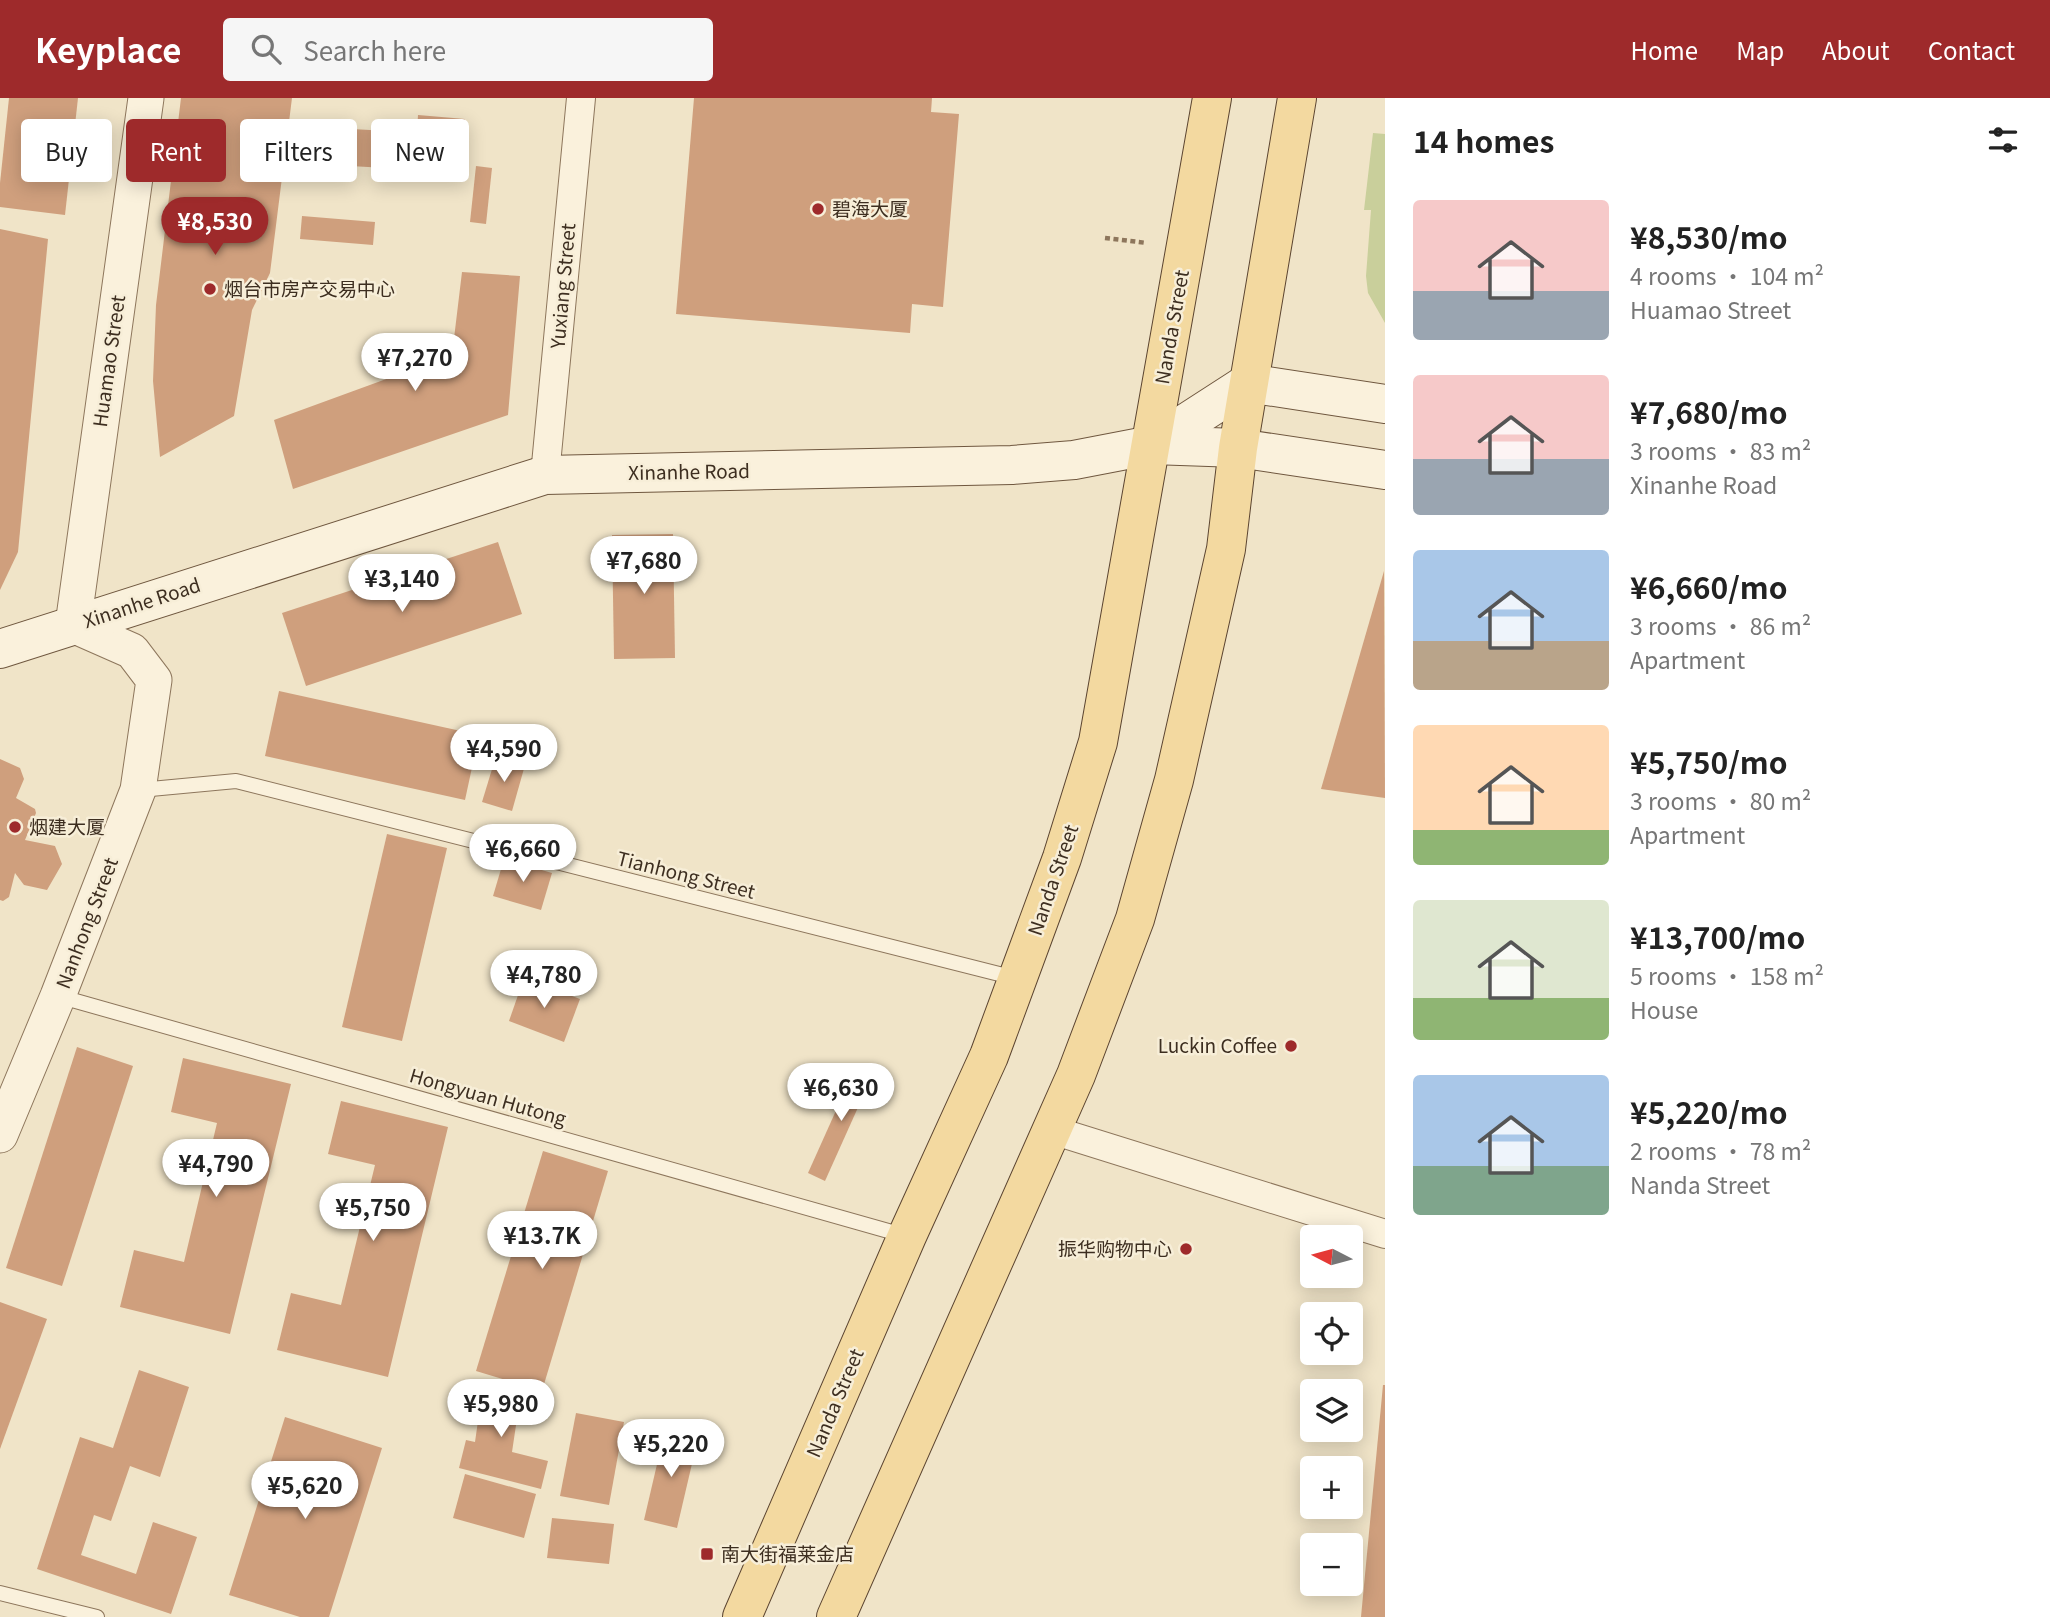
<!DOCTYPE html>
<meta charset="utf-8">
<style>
:root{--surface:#fff;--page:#f6f6f6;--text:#222;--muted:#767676;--accent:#9e2a2b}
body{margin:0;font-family:Georgia,"Noto Sans SC",serif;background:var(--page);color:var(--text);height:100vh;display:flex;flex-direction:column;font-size:26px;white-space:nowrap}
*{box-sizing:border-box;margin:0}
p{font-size:23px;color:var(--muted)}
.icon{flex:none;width:38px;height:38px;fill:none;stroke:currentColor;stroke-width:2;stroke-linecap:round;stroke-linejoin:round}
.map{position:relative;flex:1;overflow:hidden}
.side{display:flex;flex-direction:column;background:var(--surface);width:665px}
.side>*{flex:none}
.guide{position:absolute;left:21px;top:21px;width:665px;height:63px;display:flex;gap:14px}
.needle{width:46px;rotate:276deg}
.buttons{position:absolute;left:1300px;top:1127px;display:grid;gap:14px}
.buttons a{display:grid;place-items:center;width:63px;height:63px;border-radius:7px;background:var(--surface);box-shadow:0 4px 18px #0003;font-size:35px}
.price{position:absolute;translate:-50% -60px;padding:0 16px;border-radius:24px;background:#fff;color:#222;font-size:23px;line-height:46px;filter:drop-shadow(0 2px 4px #0008)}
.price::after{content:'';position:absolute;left:50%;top:42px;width:21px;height:16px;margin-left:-10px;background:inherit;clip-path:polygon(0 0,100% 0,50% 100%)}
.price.active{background:var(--accent);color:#fff}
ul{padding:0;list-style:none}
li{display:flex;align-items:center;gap:21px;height:175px;padding:0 28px}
li span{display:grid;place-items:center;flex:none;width:196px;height:140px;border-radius:7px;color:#555}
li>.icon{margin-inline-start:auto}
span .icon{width:84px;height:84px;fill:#fffc;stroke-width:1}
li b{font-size:30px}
h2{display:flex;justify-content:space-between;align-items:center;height:84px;padding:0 28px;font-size:30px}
.chip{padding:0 24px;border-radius:7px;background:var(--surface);box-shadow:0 4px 18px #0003;font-size:24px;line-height:63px}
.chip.active{background:var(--accent);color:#fff}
header{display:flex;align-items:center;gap:42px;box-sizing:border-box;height:98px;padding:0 35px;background:var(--accent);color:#fff}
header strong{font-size:33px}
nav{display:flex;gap:38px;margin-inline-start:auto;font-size:24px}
.search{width:490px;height:63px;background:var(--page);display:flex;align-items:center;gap:18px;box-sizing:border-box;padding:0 24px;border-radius:7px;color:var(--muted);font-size:26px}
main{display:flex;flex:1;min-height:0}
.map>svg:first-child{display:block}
.green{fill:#c9cf9b}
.building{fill:#cf9f7d}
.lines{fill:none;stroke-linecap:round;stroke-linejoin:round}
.service-casing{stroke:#8d765c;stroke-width:16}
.minor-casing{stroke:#8d765c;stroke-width:30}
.tertiary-casing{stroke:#8d765c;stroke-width:37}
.secondary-casing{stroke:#6f573f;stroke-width:40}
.primary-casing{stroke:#5b4430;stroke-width:40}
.path{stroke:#8d765c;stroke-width:4.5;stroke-dasharray:5 3.5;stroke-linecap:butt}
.service{stroke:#faf1dc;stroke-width:14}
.minor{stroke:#faf1dc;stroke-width:28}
.tertiary{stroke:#faf1dc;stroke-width:35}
.secondary{stroke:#faf1dc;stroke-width:38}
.primary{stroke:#f3d9a0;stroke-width:38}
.poi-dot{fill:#9e2a2b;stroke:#f7eed8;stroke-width:2.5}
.labels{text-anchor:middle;stroke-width:5;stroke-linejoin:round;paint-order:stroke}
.poi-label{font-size:19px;fill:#3d2e20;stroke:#f7eed8;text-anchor:start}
.street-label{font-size:19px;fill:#3d2e20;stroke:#f7eed8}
</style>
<header>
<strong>Keyplace</strong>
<div class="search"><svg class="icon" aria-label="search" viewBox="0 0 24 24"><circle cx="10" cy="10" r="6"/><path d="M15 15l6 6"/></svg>Search here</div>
<nav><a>Home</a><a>Map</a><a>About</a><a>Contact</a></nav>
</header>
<main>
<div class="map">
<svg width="1385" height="1519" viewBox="0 0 1385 1519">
<rect width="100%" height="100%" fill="#f0e4c8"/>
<!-- green -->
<path class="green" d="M1373,35L1385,36V225L1368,195L1366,178L1371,112H1364Z"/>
<!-- building -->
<g class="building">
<path d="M9,0H78L65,117L0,109V85Z"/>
<path d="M181,0H292L270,175L252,212L234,318L160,359L153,283L156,207Z"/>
<path d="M694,0H932L931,14L959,16L943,209L912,206L910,235L676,216Z"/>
<path d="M418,17L465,21L464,37L417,33Z"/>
<path d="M315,29L388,33L386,70L314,66Z"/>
<path d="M476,68L492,70L486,126L470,124Z"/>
<path d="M302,118L375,124L373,147L300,141Z"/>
<path d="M0,131L48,141L18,454L0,492Z"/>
<path d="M462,174L520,178L508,317L293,391L274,322L452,257Z"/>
<path d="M673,436L675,560L614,561L612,437Z"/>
<path d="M498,444L522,516L306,588L282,515Z"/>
<path d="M1384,473L1385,700L1321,691Z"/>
<path d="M279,593L479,637L465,702L265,658Z"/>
<path d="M496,658L525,667L512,713L482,704Z"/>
<path d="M0,661L20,670L24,681L16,700L35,711L36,715L25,742L55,748L62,766L47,792L24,787L15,775L9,799L3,803L0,802Z"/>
<path d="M387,736L447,750L402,943L342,929Z"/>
<path d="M504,761L552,775L541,812L493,798Z"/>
<path d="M524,880L580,901L564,944L509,923Z"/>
<path d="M77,949L133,968L62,1188L6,1170Z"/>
<path d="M183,960L291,986L230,1236L120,1209L134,1152L184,1164L217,1025L171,1014Z"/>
<path d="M856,968L873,976L825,1083L808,1075Z"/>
<path d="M341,1003L448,1029L388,1279L277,1252L291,1195L341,1207L375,1067L328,1056Z"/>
<path d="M543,1053L608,1073L542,1293L476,1273Z"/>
<path d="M0,1204L47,1221L0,1351Z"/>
<path d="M139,1272L189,1289L160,1379L130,1368L111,1423L94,1417L81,1457L136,1476L153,1424L197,1439L171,1516L37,1471L80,1339L113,1350Z"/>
<path d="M484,1281L522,1287L512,1354L548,1363L541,1391L459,1370L466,1342L475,1344Z"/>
<path d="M1383,1287H1385V1519H1361Z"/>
<path d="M576,1315L624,1324L609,1407L560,1398Z"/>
<path d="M285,1319L382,1350L329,1519H300L229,1497Z"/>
<path d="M665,1332L698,1340L677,1430L644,1422Z"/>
<path d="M465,1376L536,1396L524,1440L453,1420Z"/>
<path d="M552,1420L614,1426L609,1466L547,1460Z"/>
</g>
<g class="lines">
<!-- service casing -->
<g class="service-casing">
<g id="service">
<path d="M140,692L236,683L1015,880"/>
<path d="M58,898L906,1138"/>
<path d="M0,1495L97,1519"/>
</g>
</g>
<!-- minor casing -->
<g class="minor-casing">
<g id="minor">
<path d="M545,377L581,0"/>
<path d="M1052,1032L1385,1136"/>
</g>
</g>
<!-- tertiary casing -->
<g class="tertiary-casing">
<path id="tertiary" d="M0,1037L58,898L138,692L154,582L132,553L73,527L146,0"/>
</g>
<!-- secondary casing -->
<g class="secondary-casing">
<g id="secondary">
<path d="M1152,347L1248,285L1385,306"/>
<path d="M0,551L545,377L1012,367L1074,362L1152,347L1238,350L1385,372"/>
</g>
</g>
<!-- primary casing -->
<g class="primary-casing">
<g id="primary">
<path d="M742,1519L907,1138L989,958L1062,760L1098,644L1212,0"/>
<path d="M836,1519L1076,977L1135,821L1174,682L1226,451L1238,350L1297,0"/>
</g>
</g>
<!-- path -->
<path class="path" d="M1105,140L1147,145"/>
<!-- service -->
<use href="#service" class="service"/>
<!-- minor -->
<use href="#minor" class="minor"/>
<!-- tertiary -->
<use href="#tertiary" class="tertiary"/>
<!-- secondary -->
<use href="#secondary" class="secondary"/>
<!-- primary -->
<use href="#primary" class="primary"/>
</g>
<!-- markers -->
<g class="poi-dot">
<circle cx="818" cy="111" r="7"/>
<circle cx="210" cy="191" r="7"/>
<circle cx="15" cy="729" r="7"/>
<circle cx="1291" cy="948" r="7"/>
<circle cx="1186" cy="1151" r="7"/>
<rect x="700" y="1449" width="14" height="14" rx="3.5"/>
</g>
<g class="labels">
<!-- poi labels -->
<g class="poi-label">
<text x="832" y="118">碧海大厦</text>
<text x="224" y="198">烟台市房产交易中心</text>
<text x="29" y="736">烟建大厦</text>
<text x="1277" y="955" text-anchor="end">Luckin Coffee</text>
<text x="1172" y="1158" text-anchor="end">振华购物中心</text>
<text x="721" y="1463">南大街福莱金店</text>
</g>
<!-- street labels -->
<g class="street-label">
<text transform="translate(563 188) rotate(-85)" y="7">Yuxiang Street</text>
<text transform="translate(1172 229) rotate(-80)" y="7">Nanda Street</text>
<text transform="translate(109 263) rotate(-82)" y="7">Huamao Street</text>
<text transform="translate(689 374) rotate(-1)" y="7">Xinanhe Road</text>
<text transform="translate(142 505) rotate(-18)" y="7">Xinanhe Road</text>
<text transform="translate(686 777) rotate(14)" y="7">Tianhong Street</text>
<text transform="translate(1053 782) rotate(-71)" y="7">Nanda Street</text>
<text transform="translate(87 825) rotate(-69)" y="7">Nanhong Street</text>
<text transform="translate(488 999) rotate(16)" y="7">Hongyuan Hutong</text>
<text transform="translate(835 1305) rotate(-67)" y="7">Nanda Street</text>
</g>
</g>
</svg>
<div class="buttons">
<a><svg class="needle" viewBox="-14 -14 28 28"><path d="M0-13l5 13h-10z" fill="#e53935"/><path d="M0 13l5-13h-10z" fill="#767676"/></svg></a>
<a><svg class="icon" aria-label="locate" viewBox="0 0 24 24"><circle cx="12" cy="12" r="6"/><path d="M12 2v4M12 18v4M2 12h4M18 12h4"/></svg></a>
<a><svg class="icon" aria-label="layers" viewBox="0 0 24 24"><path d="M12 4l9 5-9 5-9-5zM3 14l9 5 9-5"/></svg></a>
<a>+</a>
<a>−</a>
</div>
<b class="price active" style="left:215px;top:159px">¥8,530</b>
<b class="price" style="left:415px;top:295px">¥7,270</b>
<b class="price" style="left:644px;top:498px">¥7,680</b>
<b class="price" style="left:402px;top:516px">¥3,140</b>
<b class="price" style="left:504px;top:686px">¥4,590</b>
<b class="price" style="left:523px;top:786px">¥6,660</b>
<b class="price" style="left:544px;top:912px">¥4,780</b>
<b class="price" style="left:841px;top:1025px">¥6,630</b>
<b class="price" style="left:216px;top:1101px">¥4,790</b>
<b class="price" style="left:373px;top:1145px">¥5,750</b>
<b class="price" style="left:542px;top:1173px">¥13.7K</b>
<b class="price" style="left:501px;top:1341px">¥5,980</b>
<b class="price" style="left:671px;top:1381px">¥5,220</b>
<b class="price" style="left:305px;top:1423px">¥5,620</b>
<div class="guide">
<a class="chip">Buy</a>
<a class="chip active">Rent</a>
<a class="chip">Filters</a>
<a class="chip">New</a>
</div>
</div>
<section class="side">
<h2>14 homes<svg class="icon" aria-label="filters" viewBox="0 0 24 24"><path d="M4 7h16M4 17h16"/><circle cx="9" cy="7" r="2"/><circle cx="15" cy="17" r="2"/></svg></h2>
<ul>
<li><span style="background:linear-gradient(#f6c9c9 65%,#9aa5b1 0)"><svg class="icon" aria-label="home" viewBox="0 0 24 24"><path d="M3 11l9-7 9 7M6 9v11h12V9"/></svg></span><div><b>¥8,530/mo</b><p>4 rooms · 104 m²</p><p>Huamao Street</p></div></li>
<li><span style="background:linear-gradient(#f6c9c9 60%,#9aa5b1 0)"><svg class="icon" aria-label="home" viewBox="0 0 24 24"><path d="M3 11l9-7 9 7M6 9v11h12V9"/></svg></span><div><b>¥7,680/mo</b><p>3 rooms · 83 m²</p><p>Xinanhe Road</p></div></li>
<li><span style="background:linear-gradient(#a9c7e8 65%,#b9a48a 0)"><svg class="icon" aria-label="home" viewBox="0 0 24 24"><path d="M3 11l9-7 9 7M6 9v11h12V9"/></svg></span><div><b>¥6,660/mo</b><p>3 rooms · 86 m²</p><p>Apartment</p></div></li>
<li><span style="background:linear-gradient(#ffd9b3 75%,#8fb573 0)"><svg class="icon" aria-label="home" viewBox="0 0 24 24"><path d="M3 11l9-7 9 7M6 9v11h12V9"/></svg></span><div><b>¥5,750/mo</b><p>3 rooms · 80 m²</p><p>Apartment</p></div></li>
<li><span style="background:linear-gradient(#dfe7d0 70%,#8fb573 0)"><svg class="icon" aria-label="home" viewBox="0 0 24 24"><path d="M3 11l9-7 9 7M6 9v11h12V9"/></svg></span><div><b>¥13,700/mo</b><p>5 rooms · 158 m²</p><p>House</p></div></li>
<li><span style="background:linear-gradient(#a9c7e8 65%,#7fa58c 0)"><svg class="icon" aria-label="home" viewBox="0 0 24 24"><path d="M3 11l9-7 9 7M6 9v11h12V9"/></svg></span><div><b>¥5,220/mo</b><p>2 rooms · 78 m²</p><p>Nanda Street</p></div></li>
</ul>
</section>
</main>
